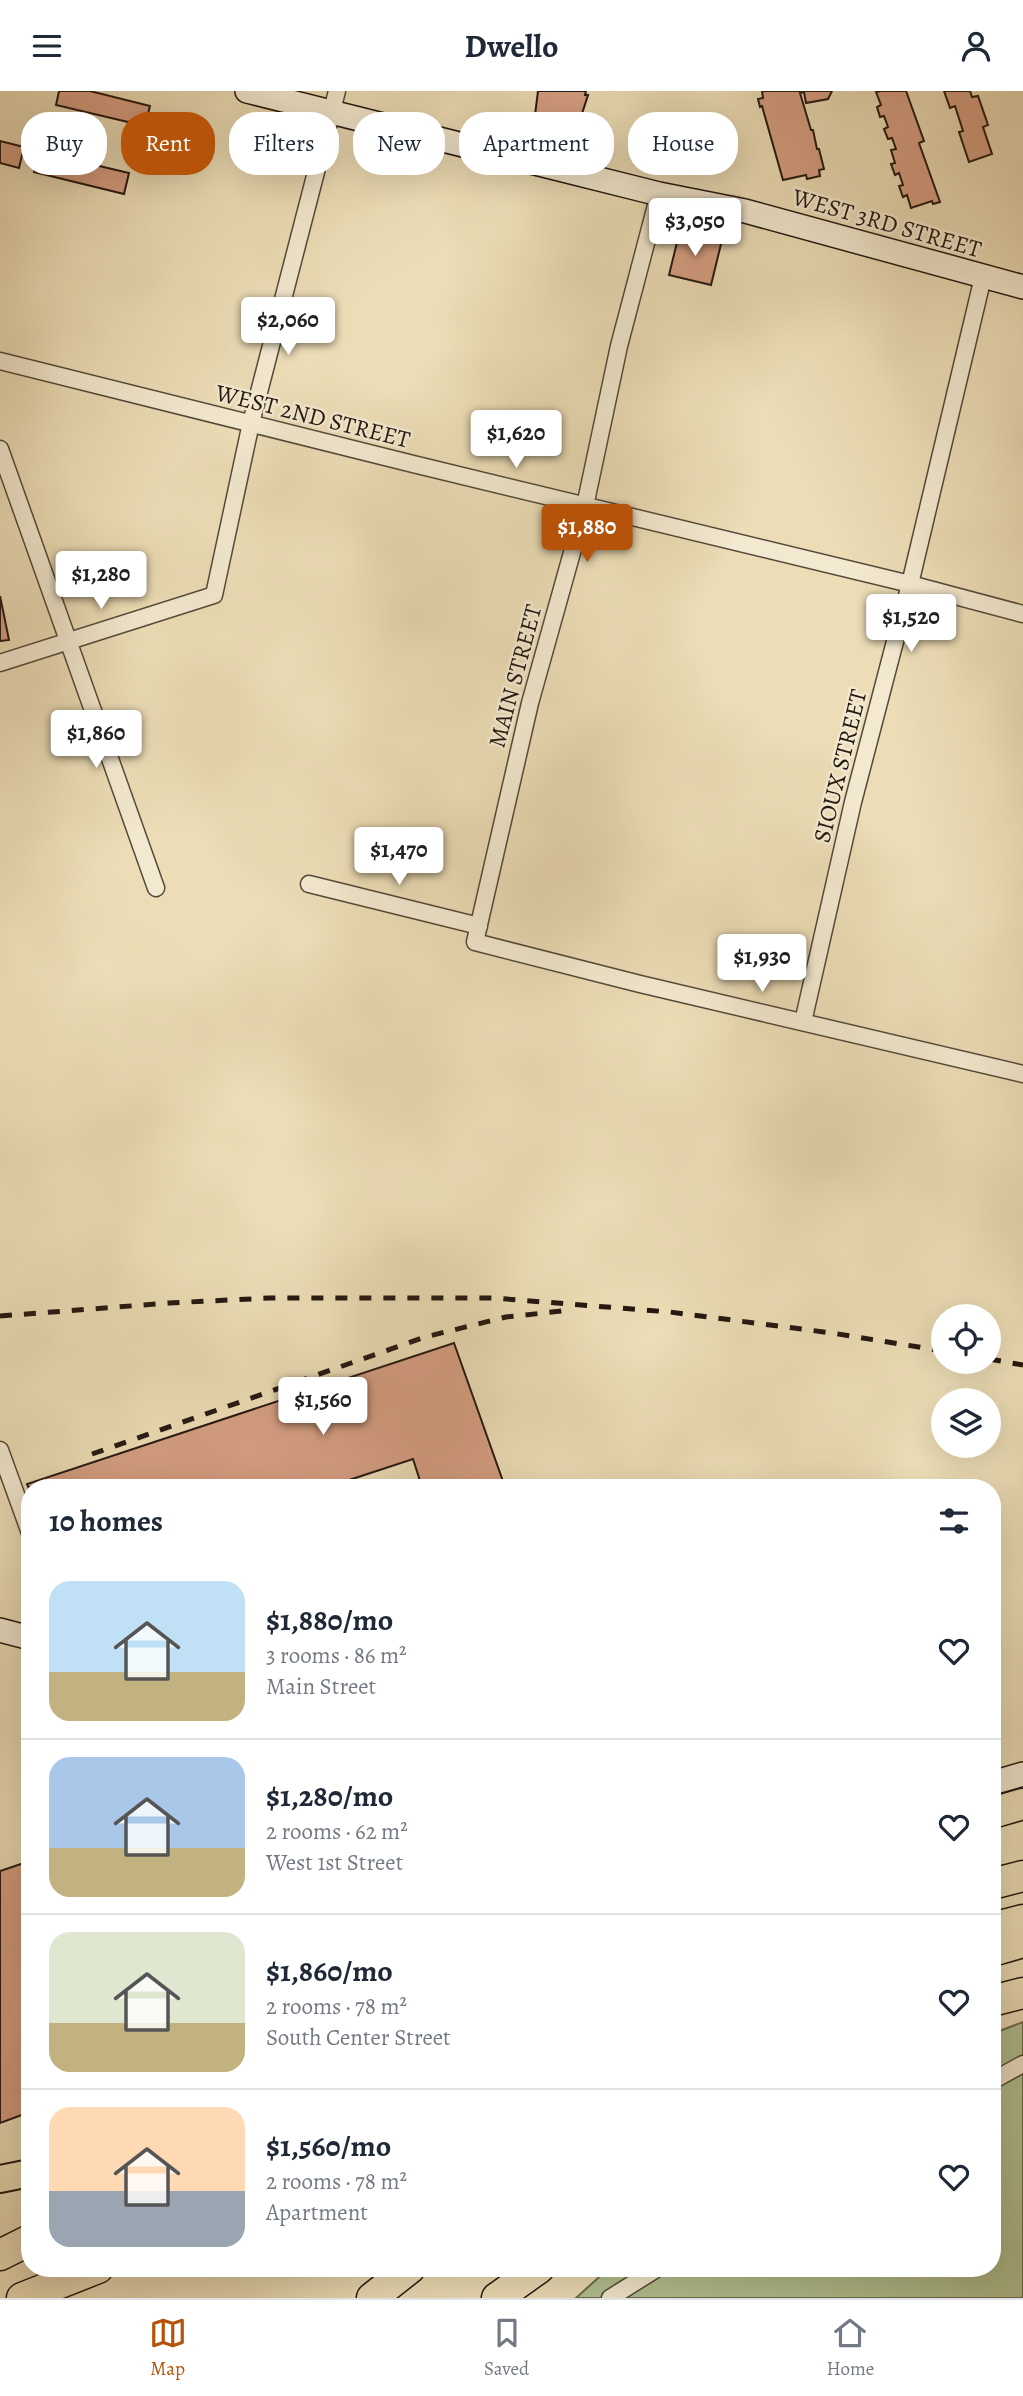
<!DOCTYPE html>
<meta charset="utf-8">
<style>
:root{--surface:#fff;--page:#f6f6f7;--text:#1f2937;--muted:#747a83;--line:#e0e1e3;--accent:#b45309}
body{margin:0;font-family:Alegreya,serif;background:var(--page);color:var(--text);height:100vh;display:flex;flex-direction:column;font-size:26px;white-space:nowrap}
*{box-sizing:border-box;margin:0}
p{font-size:23px;color:var(--muted)}
.icon{flex:none;width:38px;height:38px;fill:none;stroke:currentColor;stroke-width:2;stroke-linecap:round;stroke-linejoin:round}
.map{position:relative;flex:1;overflow:hidden}
.panel{position:absolute;left:21px;top:1388px;width:980px;height:798px;display:flex;flex-direction:column;background:var(--surface);border-radius:28px;box-shadow:0 7px 28px #0002}
.panel>*{flex:none}
.hud{position:absolute;left:21px;top:21px;width:982px;height:63px;display:flex;gap:14px}
.controls{position:absolute;left:931px;top:1213px;display:grid;gap:14px}
.controls a{display:grid;place-items:center;width:70px;height:70px;border-radius:50%;background:var(--surface);box-shadow:0 7px 28px #0002;font-size:35px}
.price{position:absolute;translate:-50% -60px;padding:0 16px;border-radius:7px;background:#fff;color:#222;font-size:23px;line-height:46px;filter:drop-shadow(0 2px 4px #0008)}
.price::after{content:'';position:absolute;left:50%;top:42px;width:21px;height:16px;margin-left:-10px;background:inherit;clip-path:polygon(0 0,100% 0,50% 100%)}
.price.on{background:var(--accent);color:#fff}
ul{padding:0;list-style:none}
li{display:flex;align-items:center;gap:21px;height:175px;padding:0 28px}
li+li{border-top:2px solid var(--line)}
li span{display:grid;place-items:center;flex:none;width:196px;height:140px;border-radius:21px;color:#555}
li>.icon{margin-inline-start:auto}
span .icon{width:84px;height:84px;fill:#fffc;stroke-width:1}
li b{font-size:30px}
h2{display:flex;justify-content:space-between;align-items:center;height:84px;padding:0 28px;font-size:30px}
.tag{padding:0 24px;border-radius:28px;background:var(--surface);box-shadow:0 7px 28px #0002;font-size:24px;line-height:63px}
.tag.on{background:var(--accent);color:#fff}
header{display:flex;justify-content:space-between;align-items:center;height:91px;padding:0 28px;background:var(--surface);font-size:32px;font-weight:600}
.menu{display:flex;justify-content:space-around;align-items:center;height:98px;border-top:2px solid var(--line);background:var(--surface);font-size:19px;color:var(--muted)}
.menu a{display:grid;justify-items:center;gap:4px}
.menu .on{color:var(--accent)}
.map>svg:first-child{display:block}
.green{fill:#b2c292;stroke:#6a6d51;stroke-width:2}
.building{fill:#d59e82;stroke:#231810;stroke-width:2}
.lines{fill:none;stroke-linecap:round;stroke-linejoin:round}
.street-casing{stroke:#55493a;stroke-width:19}
.secondary-casing{stroke:#231810;stroke-width:26}
.primary-casing{stroke:#231810;stroke-width:30}
.highway-casing{stroke:#231810;stroke-width:33}
.street{stroke:#f3e9d0;stroke-width:16}
.secondary{stroke:#f3e9d0;stroke-width:23}
.primary{stroke:#ecddb6;stroke-width:26}
.highway{stroke:#ecddb6;stroke-width:30}
.rail{stroke:#231810;stroke-width:5;stroke-dasharray:12 12;stroke-linecap:butt}
.labels{text-anchor:middle;stroke-width:5;stroke-linejoin:round;paint-order:stroke}
.street-label{font-size:24px;fill:#231810;stroke:#f3e9d0}
</style>
<header><svg class="icon" aria-label="menu" viewBox="0 0 24 24"><path d="M4 6h16M4 12h16M4 18h16"/></svg>Dwello<svg class="icon" aria-label="person" viewBox="0 0 24 24"><circle cx="12" cy="8" r="4"/><path d="M4 21q1-7 8-7t8 7"/></svg></header>
<div class="map">
<svg width="1023" height="2207" viewBox="0 0 1023 2207">
<rect width="100%" height="100%" fill="#ecddb6"/>
<filter id="stains"><feTurbulence type="fractalNoise" baseFrequency=".00286" numOctaves="4"/><feColorMatrix values="0 0 0 0 .2 0 0 0 0 .09 0 0 0 0 .02 0 0 0 .5 -.17"/></filter>
<radialGradient id="worn" r=".72"><stop offset=".6" stop-color="#630" stop-opacity="0"/><stop offset="1" stop-color="#630" stop-opacity=".3"/></radialGradient>
<!-- green -->
<path class="green" d="M1023,1931V2207H576L609,2177H992V1943Z"/>
<!-- building -->
<g class="building">
<path d="M59,0H90L150,15L145,35L56,14Z"/>
<path d="M538,0H586L585,4H588L578,35L535,24Z"/>
<path d="M762,0H832L828,8L806,12L804,1L800,2L811,39H813L817,58H819L824,78L819,79L820,85L807,88L806,84L783,89L762,15L760,16L758,8L763,7Z"/>
<path d="M881,0H906L924,50L919,52L940,111L933,113L932,110L911,117L907,104L903,106L899,95L903,94L899,82L895,84L891,73L895,72L891,59L896,58L892,47L888,48L884,38L888,36L884,25L880,26L877,16L881,14L876,1Z"/>
<path d="M944,0H970L972,6L978,5L988,34L983,36L992,63L969,71L959,41L963,40L955,15L950,17Z"/>
<path d="M0,50L24,56L19,77L0,72Z"/>
<path d="M40,61L129,82L124,103L34,81Z"/>
<path d="M680,139L722,149L711,194L669,184Z"/>
<path d="M0,505L9,549L0,550Z"/>
<path d="M454,1252L505,1396H422L413,1368L328,1396H30V1400L27,1393Z"/>
<path d="M992,1532L1000,1554L992,1557Z"/>
<path d="M30,1770V2021L0,2032V1780Z"/>
</g>
<g class="lines">
<!-- street casing -->
<g class="street-casing">
<g id="street">
<path d="M659,103L619,255L585,415L530,612L475,851L640,893L1023,983"/>
<path d="M0,270L413,373L910,493L1023,523"/>
<path d="M0,358L156,797"/>
<path d="M0,572L214,504L251,332L337,0"/>
<path d="M309,793L479,835"/>
<path d="M803,931L853,711L910,493L983,186"/>
<path d="M0,1359L30,1442"/>
<path d="M992,1990L1023,1973"/>
<path d="M610,2207L658,2177"/>
</g>
</g>
<!-- secondary casing -->
<g class="secondary-casing">
<g id="secondary">
<path d="M247,0L659,103L745,120L1023,196"/>
<path d="M0,1539L30,1547"/>
<path d="M992,1692L1023,1683"/>
</g>
</g>
<!-- primary casing -->
<g class="primary-casing">
<path id="primary" d="M0,2088L30,2082"/>
</g>
<!-- highway casing -->
<g class="highway-casing">
<g id="highway">
<path d="M992,1722L1023,1713"/>
<path d="M992,1793L1023,1785"/>
<path d="M992,1837L1023,1829"/>
<path d="M992,1860L1023,1851"/>
<path d="M992,1910L1023,1902"/>
<path d="M0,2164L30,2149"/>
<path d="M22,2207L98,2177"/>
<path d="M372,2207L410,2177"/>
<path d="M497,2207L539,2177"/>
</g>
</g>
<!-- street -->
<use href="#street" class="street"/>
<!-- secondary -->
<use href="#secondary" class="secondary"/>
<!-- primary -->
<use href="#primary" class="primary"/>
<!-- highway -->
<use href="#highway" class="highway"/>
<!-- rail -->
<g class="rail">
<path d="M0,1225L169,1212L269,1207H493L670,1221L832,1242L943,1260"/>
<path d="M989,1268L1023,1274"/>
<path d="M92,1363L425,1246L506,1226L562,1220"/>
</g>
</g>
<g class="labels">
<!-- street labels -->
<g class="street-label">
<text transform="translate(887 132) rotate(16)" y="8">WEST 3RD STREET</text>
<text transform="translate(313 325) rotate(14)" y="8">WEST 2ND STREET</text>
<text transform="translate(515 585) rotate(-75)" y="8">MAIN STREET</text>
<text transform="translate(840 675) rotate(-76)" y="8">SIOUX STREET</text>
</g>
</g>
<rect width="100%" height="100%" filter="url(#stains)"/>
<rect width="100%" height="100%" fill="url(#worn)"/>
</svg>
<div class="controls">
<a><svg class="icon" aria-label="locate" viewBox="0 0 24 24"><circle cx="12" cy="12" r="6"/><path d="M12 2v4M12 18v4M2 12h4M18 12h4"/></svg></a>
<a><svg class="icon" aria-label="layers" viewBox="0 0 24 24"><path d="M12 4l9 5-9 5-9-5zM3 14l9 5 9-5"/></svg></a>
</div>
<b class="price" style="left:695px;top:167px">$3,050</b>
<b class="price" style="left:288px;top:266px">$2,060</b>
<b class="price" style="left:516px;top:379px">$1,620</b>
<b class="price on" style="left:587px;top:473px">$1,880</b>
<b class="price" style="left:101px;top:520px">$1,280</b>
<b class="price" style="left:911px;top:563px">$1,520</b>
<b class="price" style="left:96px;top:679px">$1,860</b>
<b class="price" style="left:399px;top:796px">$1,470</b>
<b class="price" style="left:762px;top:903px">$1,930</b>
<b class="price" style="left:323px;top:1346px">$1,560</b>
<div class="hud">
<a class="tag">Buy</a>
<a class="tag on">Rent</a>
<a class="tag">Filters</a>
<a class="tag">New</a>
<a class="tag">Apartment</a>
<a class="tag">House</a>
</div>
<section class="panel">
<h2>10 homes<svg class="icon" aria-label="filters" viewBox="0 0 24 24"><path d="M4 7h16M4 17h16"/><circle cx="9" cy="7" r="2"/><circle cx="15" cy="17" r="2"/></svg></h2>
<ul>
<li><span style="background:linear-gradient(#bfe0f5 65%,#c2b280 0)"><svg class="icon" aria-label="home" viewBox="0 0 24 24"><path d="M3 11l9-7 9 7M6 9v11h12V9"/></svg></span><div><b>$1,880/mo</b><p>3 rooms · 86 m²</p><p>Main Street</p></div><svg class="icon" aria-label="heart" viewBox="0 0 24 24"><path d="M12 20l-8-8c-3-5 5-10 8-4 3-6 11-1 8 4z"/></svg></li>
<li><span style="background:linear-gradient(#a9c7e8 65%,#c2b280 0)"><svg class="icon" aria-label="home" viewBox="0 0 24 24"><path d="M3 11l9-7 9 7M6 9v11h12V9"/></svg></span><div><b>$1,280/mo</b><p>2 rooms · 62 m²</p><p>West 1st Street</p></div><svg class="icon" aria-label="heart" viewBox="0 0 24 24"><path d="M12 20l-8-8c-3-5 5-10 8-4 3-6 11-1 8 4z"/></svg></li>
<li><span style="background:linear-gradient(#dfe7d0 65%,#c2b280 0)"><svg class="icon" aria-label="home" viewBox="0 0 24 24"><path d="M3 11l9-7 9 7M6 9v11h12V9"/></svg></span><div><b>$1,860/mo</b><p>2 rooms · 78 m²</p><p>South Center Street</p></div><svg class="icon" aria-label="heart" viewBox="0 0 24 24"><path d="M12 20l-8-8c-3-5 5-10 8-4 3-6 11-1 8 4z"/></svg></li>
<li><span style="background:linear-gradient(#ffd9b3 60%,#9aa5b1 0)"><svg class="icon" aria-label="home" viewBox="0 0 24 24"><path d="M3 11l9-7 9 7M6 9v11h12V9"/></svg></span><div><b>$1,560/mo</b><p>2 rooms · 78 m²</p><p>Apartment</p></div><svg class="icon" aria-label="heart" viewBox="0 0 24 24"><path d="M12 20l-8-8c-3-5 5-10 8-4 3-6 11-1 8 4z"/></svg></li>
</ul>
</section>
</div>
<nav class="menu">
<a class="on"><svg class="icon" aria-label="map" viewBox="0 0 24 24"><path d="M3 6l6-2 6 2 6-2v14l-6 2-6-2-6 2zM9 4v14M15 6v14"/></svg>Map</a>
<a><svg class="icon" aria-label="saved" viewBox="0 0 24 24"><path d="M7 4h10v16l-5-4-5 4z"/></svg>Saved</a>
<a><svg class="icon" aria-label="home" viewBox="0 0 24 24"><path d="M3 11l9-7 9 7M6 9v11h12V9"/></svg>Home</a>
</nav>
